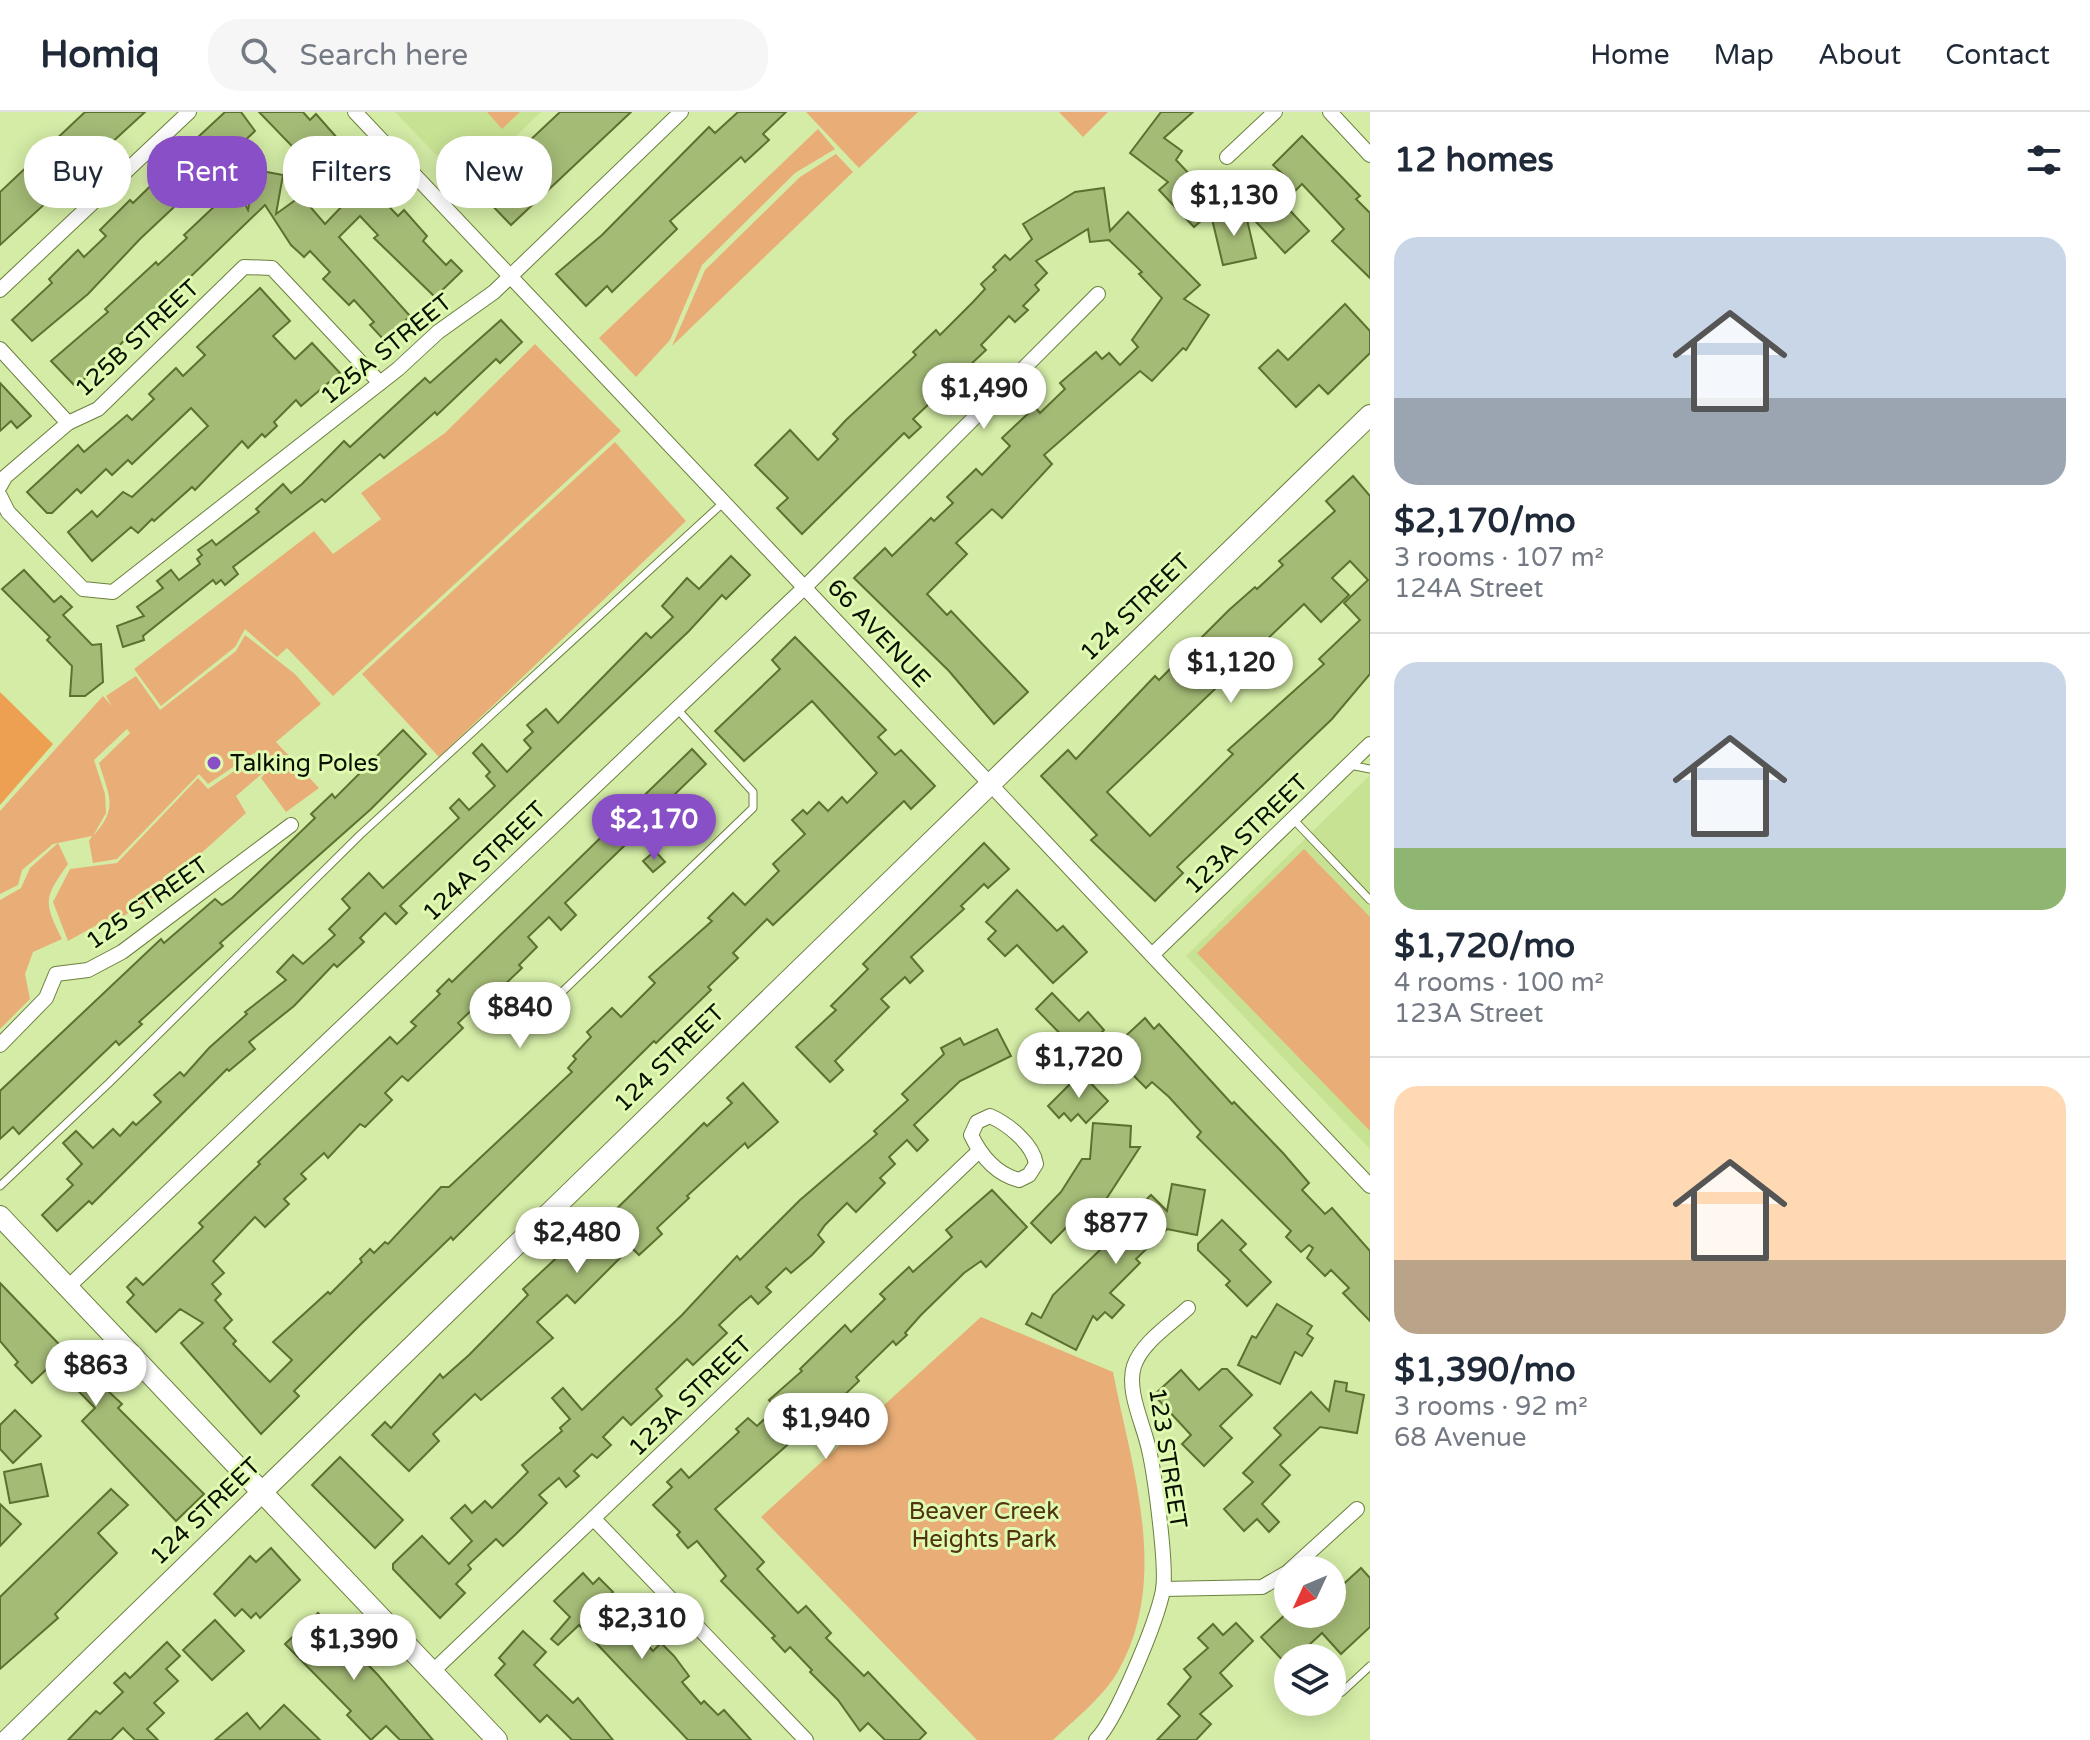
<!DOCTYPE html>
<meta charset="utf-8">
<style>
:root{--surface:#fff;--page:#f6f6f7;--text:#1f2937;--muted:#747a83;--line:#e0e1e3;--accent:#894fc6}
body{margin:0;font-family:"Varela Round",sans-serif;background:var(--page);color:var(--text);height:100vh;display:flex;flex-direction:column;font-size:30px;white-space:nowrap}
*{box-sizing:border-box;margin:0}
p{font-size:26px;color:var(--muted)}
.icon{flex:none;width:44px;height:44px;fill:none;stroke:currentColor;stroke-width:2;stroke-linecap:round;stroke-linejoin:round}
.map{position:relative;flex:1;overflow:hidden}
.sheet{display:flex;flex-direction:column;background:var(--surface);width:720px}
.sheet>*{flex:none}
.guide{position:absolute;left:24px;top:24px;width:760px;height:72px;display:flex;gap:16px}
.needle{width:52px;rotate:226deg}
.fabs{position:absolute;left:1274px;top:1444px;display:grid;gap:16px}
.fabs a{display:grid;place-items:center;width:72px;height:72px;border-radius:50%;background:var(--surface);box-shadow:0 4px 20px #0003;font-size:40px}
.price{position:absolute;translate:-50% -68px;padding:0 18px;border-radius:28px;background:#fff;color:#222;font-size:26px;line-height:52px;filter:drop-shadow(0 2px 4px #0008)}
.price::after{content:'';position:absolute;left:50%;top:48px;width:24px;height:18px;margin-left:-12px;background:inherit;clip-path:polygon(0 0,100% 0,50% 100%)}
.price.selected{background:var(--accent);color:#fff}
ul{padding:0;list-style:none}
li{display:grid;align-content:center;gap:16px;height:424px;padding:0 24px}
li+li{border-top:2px solid var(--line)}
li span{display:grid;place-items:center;height:248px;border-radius:24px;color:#555}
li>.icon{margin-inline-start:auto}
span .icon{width:144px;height:144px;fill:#fffc;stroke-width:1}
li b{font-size:34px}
h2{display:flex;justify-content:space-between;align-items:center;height:96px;padding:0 24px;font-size:34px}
.chip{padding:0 28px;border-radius:32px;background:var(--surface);box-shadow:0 4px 20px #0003;font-size:28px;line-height:72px}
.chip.selected{background:var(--accent);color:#fff}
header{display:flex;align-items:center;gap:48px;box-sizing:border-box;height:112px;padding:0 40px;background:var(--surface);border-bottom:2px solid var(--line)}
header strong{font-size:38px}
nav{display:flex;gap:44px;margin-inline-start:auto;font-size:28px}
.search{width:560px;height:72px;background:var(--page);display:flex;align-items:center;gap:20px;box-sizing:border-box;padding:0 28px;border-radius:32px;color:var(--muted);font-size:30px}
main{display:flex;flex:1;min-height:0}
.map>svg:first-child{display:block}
.built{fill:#c8e293}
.green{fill:#e9ae77;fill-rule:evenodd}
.forest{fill:#eea052}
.building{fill:#a4bb76;stroke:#5d712e;stroke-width:2;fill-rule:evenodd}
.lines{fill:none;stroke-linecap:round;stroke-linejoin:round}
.lane-casing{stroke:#6c803e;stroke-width:9}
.street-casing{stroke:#6c803e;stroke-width:16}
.secondary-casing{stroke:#6c803e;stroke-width:22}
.lane{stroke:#fff;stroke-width:7}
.street{stroke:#fff;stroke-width:14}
.secondary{stroke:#fff;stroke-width:20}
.poi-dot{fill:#894fc6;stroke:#e1fab2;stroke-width:3}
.labels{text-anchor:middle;stroke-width:6;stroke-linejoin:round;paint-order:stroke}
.street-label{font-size:24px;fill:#091000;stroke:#e1fab2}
.poi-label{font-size:24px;fill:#091000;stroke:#e1fab2;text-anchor:start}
.park-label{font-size:24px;fill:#513211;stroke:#e1fab2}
</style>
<header>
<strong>Homiq</strong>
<div class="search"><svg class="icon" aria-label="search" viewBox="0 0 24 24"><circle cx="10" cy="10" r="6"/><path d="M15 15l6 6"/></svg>Search here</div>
<nav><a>Home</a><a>Map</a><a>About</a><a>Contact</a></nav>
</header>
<main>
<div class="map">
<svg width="1370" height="1628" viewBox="0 0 1370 1628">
<rect width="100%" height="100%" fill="#d4eca6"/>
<!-- built -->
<g class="built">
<path d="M395,0H541L465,73Z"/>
<path d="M1370,663V1037L1186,844Z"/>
</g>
<!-- green -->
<g class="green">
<path d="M487,0H520L502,17Z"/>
<path d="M806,0H918L859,56Z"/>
<path d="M1059,0H1108L1083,25Z"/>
<path d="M818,17L835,37L795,61L702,153L670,228L636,265L599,226Z"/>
<path d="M836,42L853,60L672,234L705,158L800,65Z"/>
<path d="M535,232L621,319L333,584L287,536L277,545L245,517L235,535L161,594L134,557L314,419L333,442L381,407L361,381L445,321Z"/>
<path d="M615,330L686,409L439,645L362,562Z"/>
<path d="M245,523L295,562L321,592L276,630L319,676L286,700L261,666L268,658L254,641L208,672L199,662L117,747L93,751L89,729L92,724L53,732L22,758L18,773L0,782V699L103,584L112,594L106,584L136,564L160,598L236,539ZM127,617L130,621L99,651C109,684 119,696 93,724L106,701L105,682L94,648Z"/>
<path d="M256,644L264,660L236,684L246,701L150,787L113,811L104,809L68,829L53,790L70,757L117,751L198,666L208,677Z"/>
<path d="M58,731L68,752C44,786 43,789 62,827L33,840L25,862L30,887L0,917V788L21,776L30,756Z"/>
<path d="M1304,737L1370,805V1019L1197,841Z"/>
<path d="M981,1205L1113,1260C1132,1358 1171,1468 1117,1561C1102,1586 1074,1608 1053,1628H977L761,1405Z"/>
</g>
<!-- forest -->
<path class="forest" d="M0,580L53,632L0,693Z"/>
<!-- building -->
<g class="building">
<path d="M85,0H145L0,133V80Z"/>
<path d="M225,0H241L255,19L140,127L88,182L32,229L12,208L52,171L49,167L78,138L84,145L106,124L100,118L130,88L133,91L170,55L168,53Z"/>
<path d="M259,0H303L310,8L316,2L338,27L332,32L354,54L359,49L384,76L377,82L398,104L404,98L427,124L423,129L446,153L451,148L462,159L435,185L374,126L378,123L360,104L339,125L410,204L385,229L370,213L374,210L354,188L349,193L323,167L330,160L310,139L304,145L291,133L265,93L76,275L51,249L108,200L105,197L156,150L158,153L187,126L184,123L236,74L248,98L256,58L283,63L276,102L301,84L325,112L346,90Z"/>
<path d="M560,0H631L511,113L483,84L529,35L526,32Z"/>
<path d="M738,0H786L763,22L769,28L745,50L741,45L670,109L677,117L612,180L607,174L586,194L556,162L602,123L709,15L715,21Z"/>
<path d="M1161,0H1193L1164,26L1182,39L1176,48L1210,84L1201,91L1210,101L1194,115L1159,78L1168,70L1130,41Z"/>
<path d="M1302,24L1360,84L1356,87L1370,101V166L1332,129L1344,117L1302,72L1283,91L1309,119L1285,141L1246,99L1257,96L1288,67L1273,53Z"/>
<path d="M1104,76L1110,119L1128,100L1200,173L1184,187L1209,203L1186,238L1183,236L1152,269L1140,259L1044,343L1052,352L1002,406L992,397L956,431L967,442L927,482L947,503L951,499L1028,580L994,612L949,559L854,466L885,436L892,444L931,406L934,409L953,391L947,385L976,357L982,363L1010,334L1002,326L1035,295L1040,301L1065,277L1060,271L1096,240L1102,247L1109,241L1120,253L1138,235L1132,228L1162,186L1139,162L1142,160L1109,128L1090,130L1088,117L1036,149L1047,161L1035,173L1039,178L1023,194L1028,198L1015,210L1009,204L981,233L986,238L913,307L921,315L909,326L904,321L802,422L777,396L788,386L755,353L790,318L818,348L838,327L833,322L846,308L916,243L913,240L936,218L940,223L973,190L985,177L981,172L996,158L993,155L1005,143L1010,148L1032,127L1023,112L1075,80Z"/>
<path d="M1245,99L1256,146L1223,153L1212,107Z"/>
<path d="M260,176L290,209L273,224L295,247L312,231L340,261L301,294L296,288L274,310L277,314L265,325L262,322L248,336L242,329L195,378L192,375L154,409L152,407L138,421L131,415L92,449L68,420L92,399L97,405L123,380L132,385L208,314L191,296L132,352L128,348L112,363L106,357L81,381L77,377L52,401H47L27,380L78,333L84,340L127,303L132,308L154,287L149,282L176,256L183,264L205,243L197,235Z"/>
<path d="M1345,192L1370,219V241L1328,282L1319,273L1296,295L1259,256L1278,238L1288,248Z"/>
<path d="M501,208L522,230L500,251L496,247L437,303L435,300L384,346L380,342L325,390L322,387L233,455L238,462L225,473L221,468L216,472L213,468L143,524L144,528L123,535L117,514L144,504L137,495L163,476L157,469L171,458L179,468L200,452L197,447L202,443L198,438L212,428L216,433L259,400L256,397L283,372L291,381L302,372L344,329L350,335L425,266L430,271Z"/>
<path d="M0,271L31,304L17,316L11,309L0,319Z"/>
<path d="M1353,364L1370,384V562L1332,607L1177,755L1183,761L1155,789L1091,728L1097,723L1041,664L1068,638L1076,647L1155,564L1159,568L1229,498L1255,475L1257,477L1283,453L1279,449L1335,399L1326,389ZM1350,449L1368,468L1344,491L1360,508L1319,547L1324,552L1228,638L1233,642L1150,724L1107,680L1304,492L1321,510L1349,483L1332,466Z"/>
<path d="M731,444L750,463L726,487L722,483L689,519L400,794L407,801L396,812L385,801L360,826L364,830L337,855L334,852L294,894L249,930L255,937L229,959L227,957L92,1092L89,1089L57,1119L42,1103L73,1073L67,1067L82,1052L63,1031L76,1019L93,1036L113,1017L120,1024L133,1010L136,1013L161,990L154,983L180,960L184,964L209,936L247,902L245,900L286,868L277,860L293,843L303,852L335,823L329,817L350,796L342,787L369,761L383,776L459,706L450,696L459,687L469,698L495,674L486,664L490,660L473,641L482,632L507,660L531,636L524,628L533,620L527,613L546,597L558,611L646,521L651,526L673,505L662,494L687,466L699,477Z"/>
<path d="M24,458L54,490L61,484L72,495L63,503L92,533L101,532L103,570L85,584H70L72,554L47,528L50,525L2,477Z"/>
<path d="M795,525L886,618L878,625L895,643L901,638L935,674L911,697L904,689L773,813L767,807L733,841L738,846L708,875L711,878L656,931L654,929L453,1128L451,1125L360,1213L294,1279L299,1284L261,1322L181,1231L203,1211L180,1197L156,1220L127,1190L134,1183L127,1175L136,1166L143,1173L203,1115L199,1111L260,1052L258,1050L390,925L397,932L416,914L411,910L440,882L437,879L449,867L452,870L692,637L706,652L673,684L686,698L676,707L666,696L650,709L565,791L576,803L561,818L549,805L528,825L537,835L519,853L522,856L497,880L494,877L458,911L463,916L408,969L402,964L385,981L392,988L365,1015L360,1012L328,1046L324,1041L301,1062L306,1067L284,1087L289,1092L265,1115L255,1105L213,1149L224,1161L212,1172L221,1182L215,1188L232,1208L224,1216L236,1229L233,1232L270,1270L292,1248L273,1230L328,1180L330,1182L362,1150L360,1147L370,1137L374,1141L385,1130L388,1132L441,1075H449L572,960L568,956L576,947L573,944L591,925L587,920L612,896L621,905L655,871L649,865L712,809L708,806L733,781L745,793L779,759L773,752L805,722L792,708L803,698L807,702L819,690L828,699L842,685L847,691L877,661L812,589L744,649L715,619L780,557L772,548Z"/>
<path d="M403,618L426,642L371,697L220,831L223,834L139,910L142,912L119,933L116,929L19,1022L13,1015L0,1027V979L161,827L164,831L215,787L222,793L232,786L315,706L311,702L332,682L335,686Z"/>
<path d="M984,731L1009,757L988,776L984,772L961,794L964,797L911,845L923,859L910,871L905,865L881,887L889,895L835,949L843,958L830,970L796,935L836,898L831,894L868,857L863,852Z"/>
<path d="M655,739L665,750L653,760L643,749Z"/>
<path d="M1017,778L1057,819L1063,814L1087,840L1053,871L1017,833L1005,844L988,827L996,819L986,810Z"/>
<path d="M1052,881L1079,909L1088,900L1104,918L1080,942L1036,897Z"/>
<path d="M1145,906L1154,917L1159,912L1232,992L1234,990L1283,1041L1309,1071L1302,1078L1325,1102L1332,1096L1370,1139V1209L1343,1181L1349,1176L1331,1158L1325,1164L1307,1146L1313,1136L1309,1133L1301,1140L1286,1125L1291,1119L1197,1025L1201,1020L1169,985L1152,970L1146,976L1125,955L1132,949L1117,932Z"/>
<path d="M997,917L1011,944L960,969L914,1013L928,1028L917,1039L907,1028L889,1045L895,1052L880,1066L885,1071L856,1100L847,1091L825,1113L818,1123L824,1130L812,1143L791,1161L786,1156L766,1175L771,1180L758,1192L751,1184L739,1194L719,1213L727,1221L693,1253L687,1247L656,1277L662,1284L631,1313L623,1305L603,1325L611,1333L597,1346L592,1342L574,1359L579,1364L566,1375L559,1366L539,1383L547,1391L516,1422L503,1434L496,1427L468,1453L471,1457L456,1472L465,1481L440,1506L393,1457V1452L422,1424L449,1452L472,1429L451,1406L465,1393L472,1401L485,1389L492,1396L528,1360L522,1353L562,1319L560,1316L570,1307L552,1286L563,1276L582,1298L682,1203L737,1144L740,1148L800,1088L877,1022L874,1019L908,988L902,982L944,942L941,936L960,926L964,933Z"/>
<path d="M1081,961L1108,989L1086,1011L1078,1002L1071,1009L1064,1001L1059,1006L1048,994Z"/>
<path d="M743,971L778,1010L748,1036L745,1031L687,1084L689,1086L657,1116L662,1122L639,1143L631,1135L575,1191L567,1183L537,1210L553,1226L481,1288L475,1282L433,1322L439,1329L409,1359L372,1323L385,1310L391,1316L440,1262L443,1266L469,1243L528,1183L523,1177L594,1111L598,1115L704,1011L707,1014L732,991L727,986Z"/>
<path d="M1093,1011L1131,1014L1130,1035H1140L1101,1095L1092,1089L1051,1131L1031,1111L1061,1080L1082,1047H1090Z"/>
<path d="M1172,1072L1205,1078L1197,1123L1167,1117L1136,1147L1140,1151L1110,1181L1124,1193L1112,1206L1105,1200L1097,1208L1093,1204L1076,1238L1026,1212L1032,1201L1041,1206L1053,1183L1124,1115L1121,1112L1151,1083L1167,1099Z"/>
<path d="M992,1078L1027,1115L986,1155L981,1149L964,1161L921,1203L905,1221L907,1223L896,1233L893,1229L856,1265L859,1269L834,1293L830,1288L789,1324L793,1328L715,1397L764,1450L757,1457L798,1501L806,1494L831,1521L826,1526L864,1564L868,1560L926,1621L919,1628H885L868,1611L860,1619L838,1588L810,1560L812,1558L790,1535L785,1540L772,1526L775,1524L721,1469L726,1464L697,1429L688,1436L677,1423L680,1420L653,1393L672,1375L667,1370L681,1357L689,1366L739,1320L736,1317L748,1306L757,1314L776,1296L769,1288L802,1259L800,1257L845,1213L851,1220L885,1187L880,1182L909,1155L913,1160L952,1125L946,1118Z"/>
<path d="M1222,1108L1246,1132L1240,1138L1271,1170L1247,1194L1226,1173L1230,1169L1198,1138V1132Z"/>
<path d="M0,1171L82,1256L89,1249L112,1273L107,1278L122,1292L118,1296L204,1382L176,1409L82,1309L95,1296L52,1252L32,1271L15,1253L18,1250L0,1229Z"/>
<path d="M1277,1192L1312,1214L1307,1222L1313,1226L1302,1244L1295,1240L1280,1272L1238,1253L1252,1224L1256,1226Z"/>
<path d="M1222,1257H1227L1252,1283L1220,1314L1232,1326L1204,1354L1182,1332L1191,1323L1154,1283L1181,1258L1199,1278Z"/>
<path d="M1335,1269L1347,1271L1346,1279L1364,1283L1357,1321L1320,1315L1280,1353L1290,1363L1262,1392L1279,1410L1269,1420L1257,1407L1244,1419L1224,1397L1253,1370L1243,1361L1281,1323L1274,1316L1311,1280L1329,1299Z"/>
<path d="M15,1298L41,1324L13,1351L0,1337V1313Z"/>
<path d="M340,1345L403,1408L375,1436L312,1373Z"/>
<path d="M41,1352L48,1384L10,1391L4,1360Z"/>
<path d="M111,1377L128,1393L98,1421L117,1441L55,1502L58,1506L0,1557V1485Z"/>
<path d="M0,1392L21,1412L0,1434Z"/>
<path d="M271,1436L300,1468L260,1506L256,1501L251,1506L242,1497L235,1504L214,1482L250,1444L256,1450Z"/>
<path d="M1361,1456L1370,1466V1515L1341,1542L1322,1521L1295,1546H1288L1287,1553L1261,1525L1288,1500L1302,1514L1315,1502H1332L1336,1479Z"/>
<path d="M583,1461L593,1472L599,1466L613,1480L610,1483L629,1503L624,1507L653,1539L661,1531L674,1544L689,1564L682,1570L701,1592L704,1589L718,1603L724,1598L751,1628H688L579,1513L558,1533L551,1527L570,1505L554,1489Z"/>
<path d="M318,1501L378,1563L433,1628H400L386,1614L371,1628L347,1603L351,1599L285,1532Z"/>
<path d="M215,1508L244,1539L212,1568L183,1538Z"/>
<path d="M1236,1511L1253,1529L1220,1561L1232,1574L1200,1602L1211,1612L1196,1628H1157L1180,1604L1168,1592L1191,1565L1184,1557L1208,1536L1198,1526L1213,1512L1223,1523Z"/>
<path d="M523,1519L546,1540L534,1553L573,1591L578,1586L613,1628H572L547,1603L540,1610L495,1563L505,1552L499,1546Z"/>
<path d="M167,1530L180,1544L166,1557L178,1569L154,1591L164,1601L147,1617L158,1628H135L123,1616L111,1628H68L96,1599L100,1602L123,1580L114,1571L125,1561L130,1566Z"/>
<path d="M284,1593L320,1628H215L247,1601L260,1617Z"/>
</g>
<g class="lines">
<!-- lane casing -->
<g class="lane-casing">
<g id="lane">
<path d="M1350,653L1370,657"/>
<path d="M1293,707L1370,788"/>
<path d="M534,907L753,696V680L677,597"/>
<path d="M0,1074L109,971L360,723L724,390"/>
<path d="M1332,1584L1342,1580L1370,1554"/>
<path d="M1300,1594L1313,1590"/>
</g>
</g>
<!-- street casing -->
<g class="street-casing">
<g id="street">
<path d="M355,0L1370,1074"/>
<path d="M1330,0L1370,43"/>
<path d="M1227,45L1275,0"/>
<path d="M0,178L189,0"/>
<path d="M0,237L68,311"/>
<path d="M0,374L5,365L68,311L98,297L244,155L272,156L380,271"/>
<path d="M0,384L8,400L83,477L113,480L398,257L438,220L494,180L681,0"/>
<path d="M1152,843L1370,632"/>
<path d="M0,933L46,886L56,862L88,858L122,840L291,713"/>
<path d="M990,1004C1008,1012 1033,1032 1036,1052L1029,1063L1019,1068C996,1062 981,1044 971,1023L977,1010Z"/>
<path d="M68,1175L805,475L1098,182"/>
<path d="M594,1407L806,1628"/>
<path d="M1290,1458L1357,1397"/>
<path d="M1163,1477L1262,1475L1288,1460"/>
<path d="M432,1560L979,1039"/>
<path d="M1096,1628C1117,1607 1157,1509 1163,1478C1167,1454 1155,1364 1149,1338C1144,1313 1126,1279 1134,1254C1142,1230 1171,1212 1188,1196"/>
</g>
</g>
<!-- secondary casing -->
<g class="secondary-casing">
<g id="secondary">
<path d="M0,1104L497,1628"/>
<path d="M7,1628L1370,303"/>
</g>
</g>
<!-- lane -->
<use href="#lane" class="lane"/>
<!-- street -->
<use href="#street" class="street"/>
<!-- secondary -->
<use href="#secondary" class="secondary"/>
</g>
<!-- markers -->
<circle class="poi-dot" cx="214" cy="651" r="8"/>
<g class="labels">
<!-- street labels -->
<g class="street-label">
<text transform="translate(137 226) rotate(-43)" y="8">125B STREET</text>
<text transform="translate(386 237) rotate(-39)" y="8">125A STREET</text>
<text transform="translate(1135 495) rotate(-44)" y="8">124 STREET</text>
<text transform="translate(879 521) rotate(47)" y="8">66 AVENUE</text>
<text transform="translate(1246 722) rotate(-44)" y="8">123A STREET</text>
<text transform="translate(484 749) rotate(-44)" y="8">124A STREET</text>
<text transform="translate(147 791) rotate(-35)" y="8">125 STREET</text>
<text transform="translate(669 946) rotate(-44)" y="8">124 STREET</text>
<text transform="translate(690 1284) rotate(-44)" y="8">123A STREET</text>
<text transform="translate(1168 1346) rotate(81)" y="8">123 STREET</text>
<text transform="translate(205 1399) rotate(-44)" y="8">124 STREET</text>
</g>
<!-- poi labels -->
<g class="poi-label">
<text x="230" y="659">Talking Poles</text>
</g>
<!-- park labels -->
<g class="park-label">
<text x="984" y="1407">Beaver Creek<tspan x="984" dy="28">Heights Park</tspan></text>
</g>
</g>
</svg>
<div class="fabs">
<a><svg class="needle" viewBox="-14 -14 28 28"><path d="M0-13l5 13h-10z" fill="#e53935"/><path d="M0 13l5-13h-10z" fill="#747a83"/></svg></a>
<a><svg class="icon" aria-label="layers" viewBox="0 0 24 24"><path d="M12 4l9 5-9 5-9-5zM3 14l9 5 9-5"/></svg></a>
</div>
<b class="price" style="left:1234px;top:126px">$1,130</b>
<b class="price" style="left:984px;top:319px">$1,490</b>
<b class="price" style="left:1231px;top:593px">$1,120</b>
<b class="price selected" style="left:654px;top:750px">$2,170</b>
<b class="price" style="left:520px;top:938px">$840</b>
<b class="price" style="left:1079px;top:988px">$1,720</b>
<b class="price" style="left:1116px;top:1154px">$877</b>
<b class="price" style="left:577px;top:1163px">$2,480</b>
<b class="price" style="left:96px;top:1296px">$863</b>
<b class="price" style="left:826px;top:1349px">$1,940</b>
<b class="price" style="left:642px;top:1549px">$2,310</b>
<b class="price" style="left:354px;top:1570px">$1,390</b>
<div class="guide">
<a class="chip">Buy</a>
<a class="chip selected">Rent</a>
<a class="chip">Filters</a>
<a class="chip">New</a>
</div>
</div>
<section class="sheet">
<h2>12 homes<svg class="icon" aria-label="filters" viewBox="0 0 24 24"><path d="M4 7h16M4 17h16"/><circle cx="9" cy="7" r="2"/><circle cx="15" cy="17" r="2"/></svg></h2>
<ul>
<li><span style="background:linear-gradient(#c9d6e8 65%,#9aa5b1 0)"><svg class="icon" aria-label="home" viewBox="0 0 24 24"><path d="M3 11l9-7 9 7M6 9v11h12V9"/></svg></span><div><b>$2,170/mo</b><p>3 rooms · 107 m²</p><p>124A Street</p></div></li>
<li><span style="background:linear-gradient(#c9d6e8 75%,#8fb573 0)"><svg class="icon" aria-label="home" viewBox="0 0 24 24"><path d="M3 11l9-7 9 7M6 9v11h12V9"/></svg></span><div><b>$1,720/mo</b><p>4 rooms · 100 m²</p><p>123A Street</p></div></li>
<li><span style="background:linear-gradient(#ffd9b3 70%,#b9a48a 0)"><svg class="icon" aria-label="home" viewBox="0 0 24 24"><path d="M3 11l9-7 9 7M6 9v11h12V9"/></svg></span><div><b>$1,390/mo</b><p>3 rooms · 92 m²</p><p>68 Avenue</p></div></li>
</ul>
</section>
</main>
